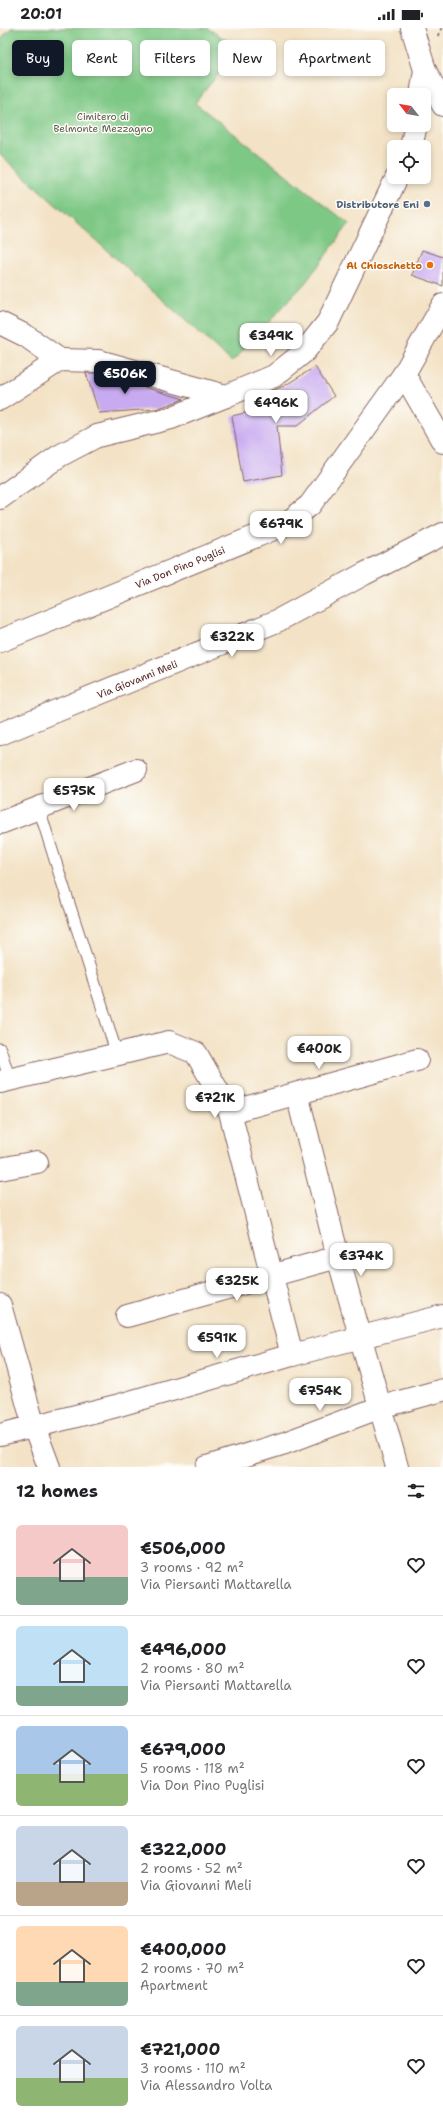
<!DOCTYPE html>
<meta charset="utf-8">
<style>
:root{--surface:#fff;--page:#f2f2f2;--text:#202124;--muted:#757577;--line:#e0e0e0;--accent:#111827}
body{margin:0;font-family:"Shantell Sans",sans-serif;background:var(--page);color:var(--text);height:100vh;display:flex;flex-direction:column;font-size:15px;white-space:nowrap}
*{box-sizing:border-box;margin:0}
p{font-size:13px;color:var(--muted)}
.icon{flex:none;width:22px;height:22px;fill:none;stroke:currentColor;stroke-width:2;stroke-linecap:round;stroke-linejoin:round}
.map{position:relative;height:1439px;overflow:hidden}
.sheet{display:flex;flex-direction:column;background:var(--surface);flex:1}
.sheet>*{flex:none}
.top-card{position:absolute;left:12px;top:12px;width:419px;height:36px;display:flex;gap:8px}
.needle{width:26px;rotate:301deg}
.buttons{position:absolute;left:387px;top:60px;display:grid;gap:8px}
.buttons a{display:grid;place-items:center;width:44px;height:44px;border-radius:6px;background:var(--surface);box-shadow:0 2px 6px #0003;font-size:20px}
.price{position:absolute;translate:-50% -34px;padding:0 9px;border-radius:8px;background:#fff;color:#222;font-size:13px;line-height:26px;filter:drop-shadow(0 1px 2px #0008)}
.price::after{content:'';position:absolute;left:50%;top:24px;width:12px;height:9px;margin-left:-6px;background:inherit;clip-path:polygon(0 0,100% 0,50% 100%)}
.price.current{background:var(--accent);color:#fff}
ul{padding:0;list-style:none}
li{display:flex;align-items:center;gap:12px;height:100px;padding:0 16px}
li+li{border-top:1px solid var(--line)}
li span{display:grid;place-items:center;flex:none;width:112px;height:80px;border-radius:6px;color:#555}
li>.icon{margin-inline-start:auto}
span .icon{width:48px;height:48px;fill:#fffc;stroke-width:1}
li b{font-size:17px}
h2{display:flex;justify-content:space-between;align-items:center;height:48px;padding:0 16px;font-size:17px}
.tag{padding:0 14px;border-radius:6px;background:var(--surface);box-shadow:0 2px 6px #0003;font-size:14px;line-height:36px}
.tag.current{background:var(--accent);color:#fff}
.status{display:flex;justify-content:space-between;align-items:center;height:28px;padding:0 20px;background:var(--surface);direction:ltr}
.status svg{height:11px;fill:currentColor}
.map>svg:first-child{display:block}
.green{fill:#7ec885;stroke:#647458}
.building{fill:#c8aaf1}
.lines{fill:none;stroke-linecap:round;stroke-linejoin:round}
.lane-casing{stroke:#856361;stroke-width:13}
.street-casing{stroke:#856361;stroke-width:24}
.secondary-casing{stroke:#856361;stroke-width:24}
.path{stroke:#856361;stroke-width:2.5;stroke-dasharray:3 3;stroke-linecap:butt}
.lane{stroke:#fff;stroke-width:11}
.street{stroke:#fff;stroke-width:22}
.secondary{stroke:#fff;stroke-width:22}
.service-dot{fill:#5c6f8a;stroke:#fdfcf7;stroke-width:1.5}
.food-dot{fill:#e8710a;stroke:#fdfcf7;stroke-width:1.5}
.labels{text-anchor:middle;stroke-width:3;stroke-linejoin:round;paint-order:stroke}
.park-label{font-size:10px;fill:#5c5a4a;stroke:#fdfcf7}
.service-label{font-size:10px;font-weight:bold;fill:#4e5e75;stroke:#fdfcf7;text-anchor:end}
.food-label{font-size:10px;font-weight:bold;fill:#c56008;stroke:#fdfcf7;text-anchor:end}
.street-label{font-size:10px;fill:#4a1f2b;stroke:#fdfcf7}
</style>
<div class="status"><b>20:01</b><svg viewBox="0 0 49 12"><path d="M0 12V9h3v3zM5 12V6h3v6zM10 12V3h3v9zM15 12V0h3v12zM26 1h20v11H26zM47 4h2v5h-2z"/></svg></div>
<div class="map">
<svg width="443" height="1439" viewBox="0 0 443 1439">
<rect width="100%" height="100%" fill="#fdfcf7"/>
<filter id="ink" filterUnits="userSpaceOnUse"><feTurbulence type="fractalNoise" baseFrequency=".025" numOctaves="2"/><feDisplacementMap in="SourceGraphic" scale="8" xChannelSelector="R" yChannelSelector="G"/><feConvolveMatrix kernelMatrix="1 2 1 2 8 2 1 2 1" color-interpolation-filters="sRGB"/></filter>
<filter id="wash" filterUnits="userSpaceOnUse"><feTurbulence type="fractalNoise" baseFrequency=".012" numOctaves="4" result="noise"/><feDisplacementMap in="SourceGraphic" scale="16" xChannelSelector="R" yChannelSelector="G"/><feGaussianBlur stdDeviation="0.9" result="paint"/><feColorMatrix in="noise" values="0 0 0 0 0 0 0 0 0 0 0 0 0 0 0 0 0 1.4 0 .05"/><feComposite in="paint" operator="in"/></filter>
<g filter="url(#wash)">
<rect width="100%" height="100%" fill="#f3e2c5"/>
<!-- green -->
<path class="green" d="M11,0H207L239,20L195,75L349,196L306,254L232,334L0,127V12Z"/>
<g id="blocks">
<!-- building -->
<g class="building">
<path d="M422,222L443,229V258L412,247Z"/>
<path d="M315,339L334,368L297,398H277L282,447L243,454L232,388L269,379L264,366L284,358Z"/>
<path d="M86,345H97L184,371L156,381L99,385Z"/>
</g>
</g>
</g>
<g filter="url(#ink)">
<use href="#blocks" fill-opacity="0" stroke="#856361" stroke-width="1"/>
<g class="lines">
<!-- lane casing -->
<g class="lane-casing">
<g id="lane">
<path d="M39,780C64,863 92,944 117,1027"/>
<path d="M0,1021L10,1052"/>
</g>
</g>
<!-- street casing -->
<g class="street-casing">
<g id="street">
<path d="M0,295L26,308L60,332"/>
<path d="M404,346L443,414"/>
<path d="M0,470L59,428L97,408L171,390L226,368"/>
<path d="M0,706L277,593L364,546L443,506"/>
<path d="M0,795L136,742"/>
<path d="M0,1054L169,1014L196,1025L230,1084L292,1327"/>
<path d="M297,1066L338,1229L397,1439"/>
<path d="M230,1084L417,1032"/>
<path d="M0,1141L37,1134"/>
<path d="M0,1277L34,1399L49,1439"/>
<path d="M127,1288L338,1229"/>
<path d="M0,1407L116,1378L292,1327L443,1288"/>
<path d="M207,1439L285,1415L381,1379L443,1362"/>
</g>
</g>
<!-- secondary casing -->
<g class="secondary-casing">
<g id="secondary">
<path d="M412,0L425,42L421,67"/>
<path d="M425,42L443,77"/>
<path d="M411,119L416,97"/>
<path d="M0,371L60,332L99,333L226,368L274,348L304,324L328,294L397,149"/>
<path d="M0,613L286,496L310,477L404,346L443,277"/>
</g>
</g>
<!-- path -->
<path class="path" d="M438,8L442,0"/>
<!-- lane -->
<use href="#lane" class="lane"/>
<!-- street -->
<use href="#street" class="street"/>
<!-- secondary -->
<use href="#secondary" class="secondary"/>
</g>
</g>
<!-- markers -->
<circle class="service-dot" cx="427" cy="176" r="4"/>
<circle class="food-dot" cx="430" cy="237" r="4"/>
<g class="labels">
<!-- park labels -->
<g class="park-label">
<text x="103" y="92">Cimitero di<tspan x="103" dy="12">Belmonte Mezzagno</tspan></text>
</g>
<!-- service labels -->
<g class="service-label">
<text x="419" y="180">Distributore Eni</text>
</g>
<!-- food labels -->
<g class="food-label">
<text x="422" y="241">Al Chioschetto</text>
</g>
<!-- street labels -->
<g class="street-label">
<text transform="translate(180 539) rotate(-22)" y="4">Via Don Pino Puglisi</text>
<text transform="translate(137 651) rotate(-22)" y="4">Via Giovanni Meli</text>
</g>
</g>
</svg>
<div class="buttons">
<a><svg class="needle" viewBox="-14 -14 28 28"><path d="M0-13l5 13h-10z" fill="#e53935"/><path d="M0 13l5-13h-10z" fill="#757577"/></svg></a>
<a><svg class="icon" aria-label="locate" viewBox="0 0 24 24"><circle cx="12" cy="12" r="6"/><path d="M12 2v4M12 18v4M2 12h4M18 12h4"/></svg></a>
</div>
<b class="price" style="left:271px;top:329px">€349K</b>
<b class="price current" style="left:125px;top:367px">€506K</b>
<b class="price" style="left:276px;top:396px">€496K</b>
<b class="price" style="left:281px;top:517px">€679K</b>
<b class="price" style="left:232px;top:630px">€322K</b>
<b class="price" style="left:74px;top:784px">€575K</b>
<b class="price" style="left:319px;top:1042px">€400K</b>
<b class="price" style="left:215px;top:1091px">€721K</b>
<b class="price" style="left:361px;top:1249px">€374K</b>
<b class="price" style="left:237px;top:1274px">€325K</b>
<b class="price" style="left:217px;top:1331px">€591K</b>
<b class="price" style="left:320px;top:1384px">€754K</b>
<div class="top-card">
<a class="tag current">Buy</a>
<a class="tag">Rent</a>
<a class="tag">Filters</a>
<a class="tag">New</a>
<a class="tag">Apartment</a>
</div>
</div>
<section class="sheet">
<h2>12 homes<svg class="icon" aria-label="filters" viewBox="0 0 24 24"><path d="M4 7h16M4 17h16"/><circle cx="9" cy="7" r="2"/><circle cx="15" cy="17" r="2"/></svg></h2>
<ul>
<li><span style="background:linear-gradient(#f6c9c9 65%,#7fa58c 0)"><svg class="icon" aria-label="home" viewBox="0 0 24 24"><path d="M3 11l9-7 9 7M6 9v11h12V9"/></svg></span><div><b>€506,000</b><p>3 rooms · 92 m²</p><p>Via Piersanti Mattarella</p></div><svg class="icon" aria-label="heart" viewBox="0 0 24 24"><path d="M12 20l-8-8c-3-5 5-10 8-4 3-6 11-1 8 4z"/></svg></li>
<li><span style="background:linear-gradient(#bfe0f5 75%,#7fa58c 0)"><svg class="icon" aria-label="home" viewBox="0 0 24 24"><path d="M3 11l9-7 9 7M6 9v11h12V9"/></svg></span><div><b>€496,000</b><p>2 rooms · 80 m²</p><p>Via Piersanti Mattarella</p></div><svg class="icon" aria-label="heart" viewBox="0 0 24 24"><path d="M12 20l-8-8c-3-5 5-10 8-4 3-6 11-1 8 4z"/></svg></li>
<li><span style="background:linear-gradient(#a9c7e8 60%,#8fb573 0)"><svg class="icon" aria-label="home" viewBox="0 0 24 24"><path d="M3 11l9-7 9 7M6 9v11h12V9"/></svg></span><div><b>€679,000</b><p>5 rooms · 118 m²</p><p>Via Don Pino Puglisi</p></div><svg class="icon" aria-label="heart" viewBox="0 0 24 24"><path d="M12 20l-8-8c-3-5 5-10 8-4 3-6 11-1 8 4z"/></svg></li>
<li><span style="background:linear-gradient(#c9d6e8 70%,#b9a48a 0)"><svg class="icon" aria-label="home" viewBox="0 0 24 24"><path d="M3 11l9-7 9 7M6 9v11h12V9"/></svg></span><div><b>€322,000</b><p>2 rooms · 52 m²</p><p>Via Giovanni Meli</p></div><svg class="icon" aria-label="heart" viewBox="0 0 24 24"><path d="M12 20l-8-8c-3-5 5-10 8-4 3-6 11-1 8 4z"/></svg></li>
<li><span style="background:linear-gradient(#ffd9b3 70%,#7fa58c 0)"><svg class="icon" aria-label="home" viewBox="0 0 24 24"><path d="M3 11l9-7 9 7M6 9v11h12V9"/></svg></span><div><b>€400,000</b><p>2 rooms · 70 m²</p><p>Apartment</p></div><svg class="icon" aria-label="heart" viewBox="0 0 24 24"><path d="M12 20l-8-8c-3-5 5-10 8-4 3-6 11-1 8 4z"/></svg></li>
<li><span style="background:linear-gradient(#c9d6e8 65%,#8fb573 0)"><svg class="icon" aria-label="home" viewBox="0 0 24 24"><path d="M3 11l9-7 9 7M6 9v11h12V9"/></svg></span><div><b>€721,000</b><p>3 rooms · 110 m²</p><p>Via Alessandro Volta</p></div><svg class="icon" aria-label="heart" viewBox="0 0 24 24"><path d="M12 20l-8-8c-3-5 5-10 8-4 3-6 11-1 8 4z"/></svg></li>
</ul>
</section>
